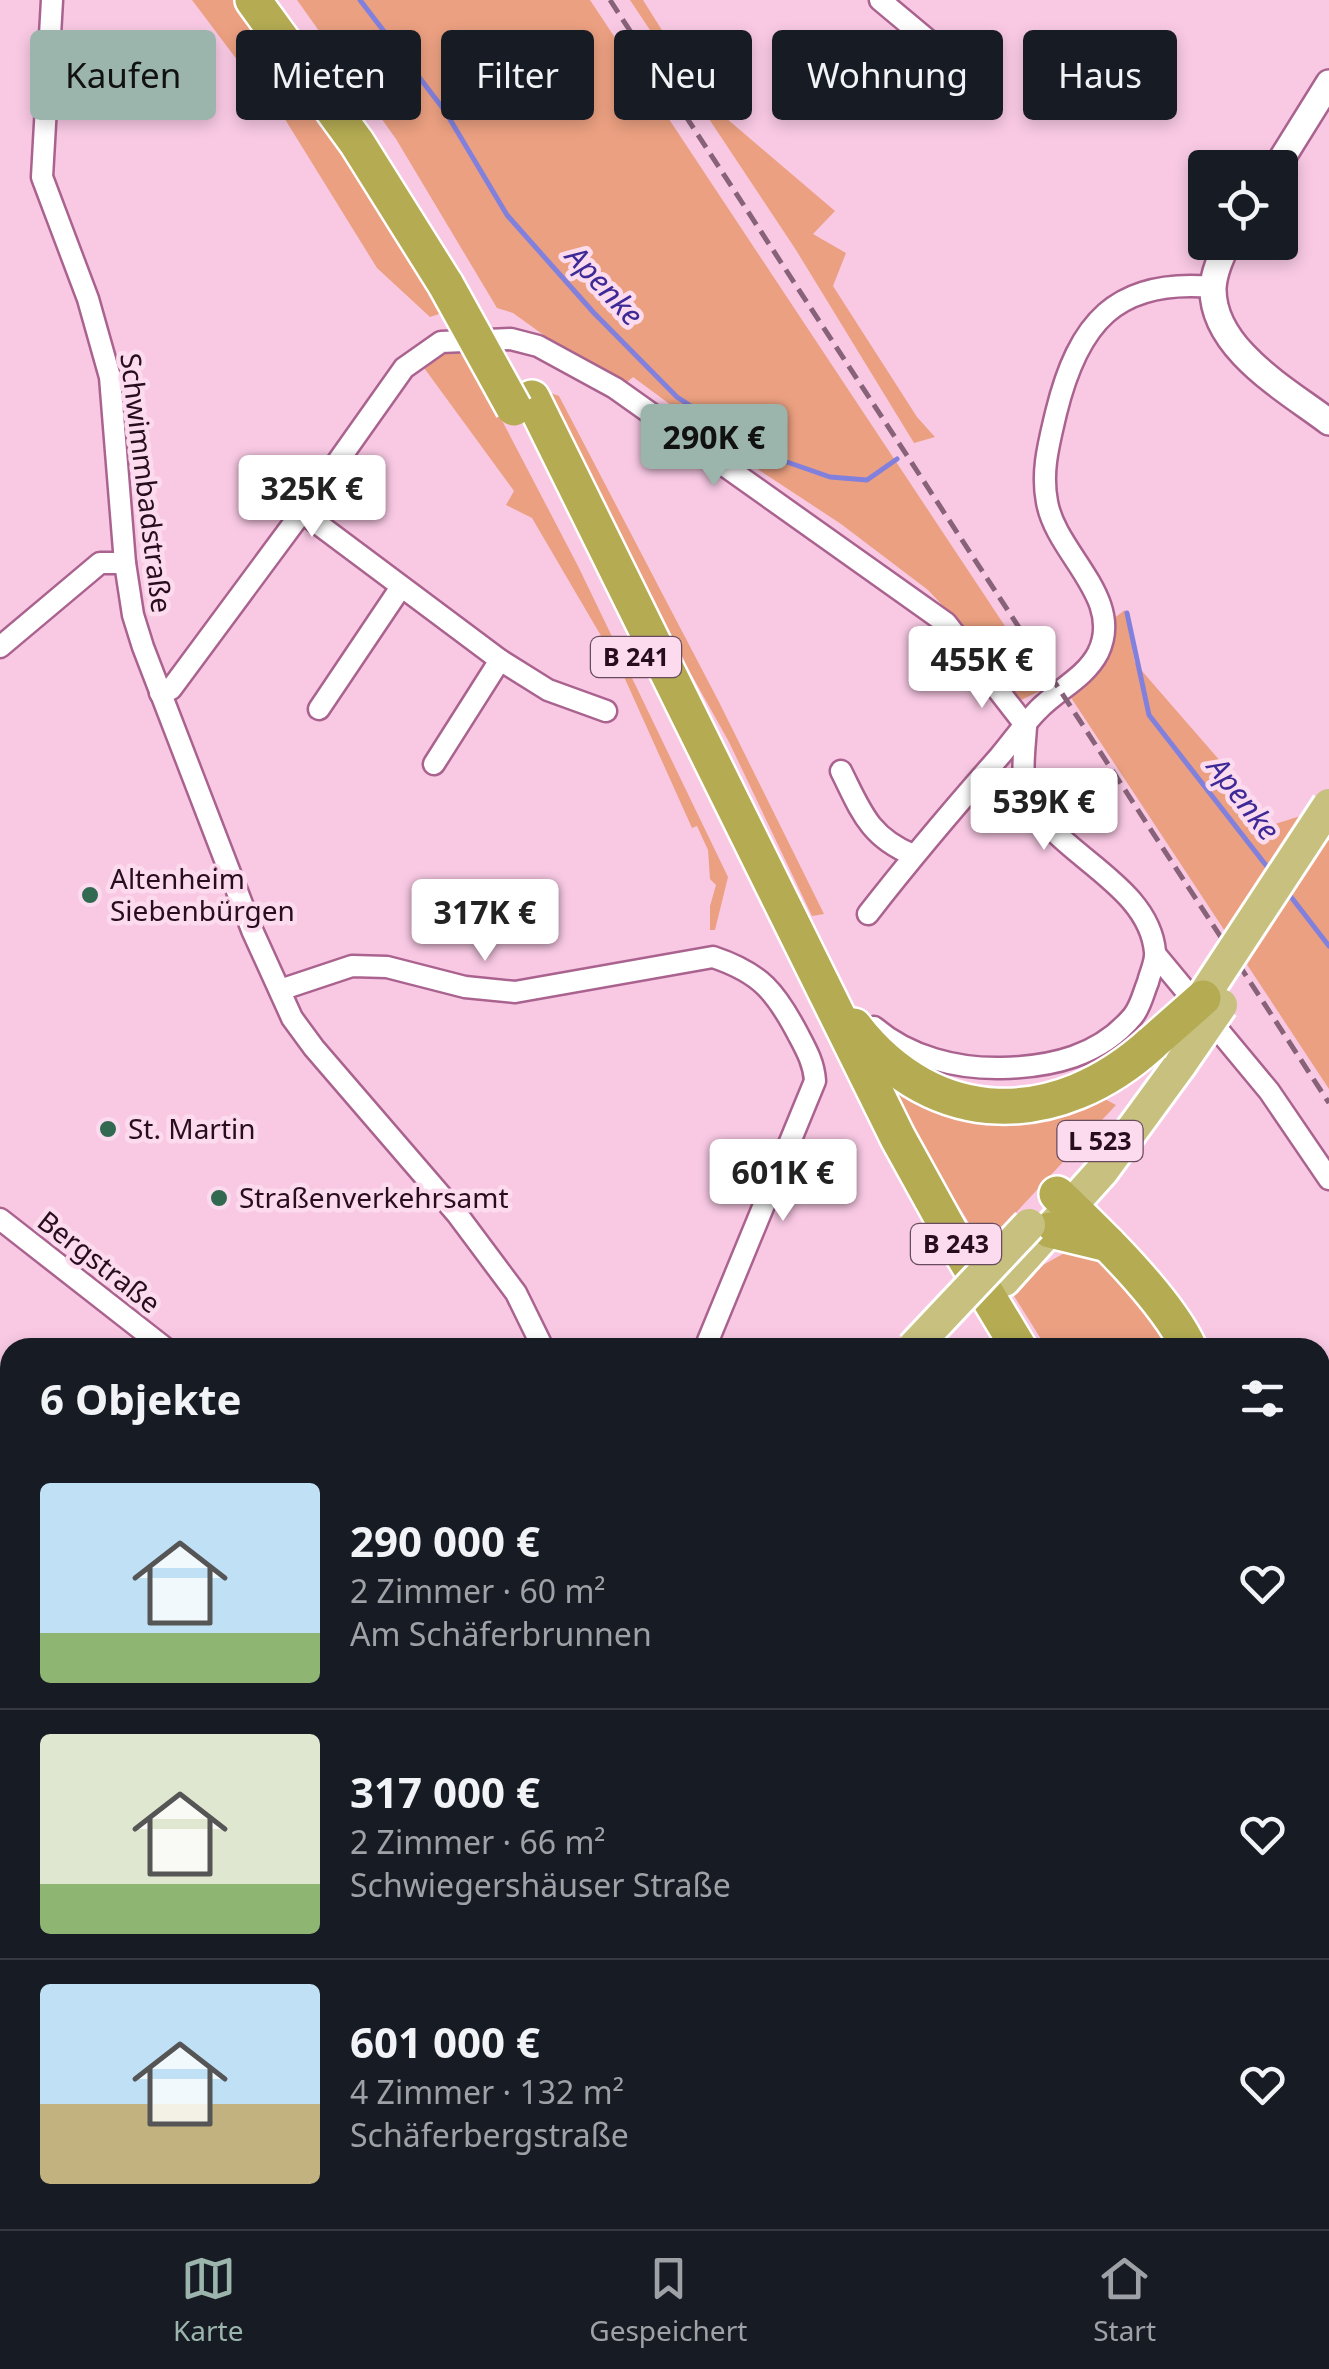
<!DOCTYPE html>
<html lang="de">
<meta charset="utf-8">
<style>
:root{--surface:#171b24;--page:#20242c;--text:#f1f3f6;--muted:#9ea1a6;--line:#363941;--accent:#9bb5ac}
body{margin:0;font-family:"Noto Sans",sans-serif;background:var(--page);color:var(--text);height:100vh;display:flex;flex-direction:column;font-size:38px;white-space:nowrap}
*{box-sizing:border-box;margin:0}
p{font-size:32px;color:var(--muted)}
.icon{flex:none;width:55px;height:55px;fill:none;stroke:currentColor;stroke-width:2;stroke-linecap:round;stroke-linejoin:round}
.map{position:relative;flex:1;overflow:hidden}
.sheet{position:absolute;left:0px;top:1338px;width:1330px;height:892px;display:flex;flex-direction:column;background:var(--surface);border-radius:30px 30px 0 0;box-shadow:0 5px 15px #0003}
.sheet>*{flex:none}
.top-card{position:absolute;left:30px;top:30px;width:1270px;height:90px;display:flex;gap:20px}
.fabs{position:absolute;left:1188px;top:150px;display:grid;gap:20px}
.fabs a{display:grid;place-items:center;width:110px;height:110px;border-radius:10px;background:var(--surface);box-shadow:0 5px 15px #0003;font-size:50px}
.price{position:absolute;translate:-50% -85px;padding:0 22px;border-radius:10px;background:#fff;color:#222;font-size:32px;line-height:65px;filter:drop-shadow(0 2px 5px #0008)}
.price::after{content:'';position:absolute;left:50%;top:60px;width:30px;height:22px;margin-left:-15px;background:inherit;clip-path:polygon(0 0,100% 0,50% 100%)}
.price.active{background:var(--accent);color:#111}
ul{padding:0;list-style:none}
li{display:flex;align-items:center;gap:30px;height:250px;padding:0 40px}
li+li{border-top:2px solid var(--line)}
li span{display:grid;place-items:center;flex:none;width:280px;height:200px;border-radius:10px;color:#555}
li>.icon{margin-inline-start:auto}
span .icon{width:120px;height:120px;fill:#fffc;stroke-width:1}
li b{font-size:42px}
h2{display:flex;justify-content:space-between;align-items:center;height:120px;padding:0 40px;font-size:42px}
.chip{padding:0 35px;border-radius:10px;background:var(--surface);box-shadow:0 5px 15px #0003;font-size:35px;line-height:90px}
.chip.active{background:var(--accent);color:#111}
.menu{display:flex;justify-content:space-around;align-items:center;height:140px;border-top:2px solid var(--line);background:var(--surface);font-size:28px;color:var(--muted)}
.menu a{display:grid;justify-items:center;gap:5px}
.menu .active{color:var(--accent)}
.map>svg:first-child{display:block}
.green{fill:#eba081}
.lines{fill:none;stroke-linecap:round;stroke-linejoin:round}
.stream{stroke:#8280dd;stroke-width:5}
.minor-casing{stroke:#aa638f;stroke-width:25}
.tertiary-casing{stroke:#aa638f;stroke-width:30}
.secondary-casing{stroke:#aa638f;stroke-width:35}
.primary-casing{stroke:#fff;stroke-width:38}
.trunk-casing{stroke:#fff;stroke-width:40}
.minor{stroke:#fff;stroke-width:20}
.tertiary{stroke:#fff;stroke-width:25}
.secondary{stroke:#e3e0be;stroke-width:30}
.primary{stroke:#c7c07e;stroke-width:32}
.trunk{stroke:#b4ab53;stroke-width:35}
.rail{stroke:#876278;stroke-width:5;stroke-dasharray:15 8;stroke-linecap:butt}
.primary-bridge-casing{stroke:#fff;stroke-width:38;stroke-linecap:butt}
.trunk-bridge-casing{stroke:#fff;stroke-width:40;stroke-linecap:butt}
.primary-bridge{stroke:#c7c07e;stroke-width:32}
.trunk-bridge{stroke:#b4ab53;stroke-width:35}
.poi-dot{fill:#326a51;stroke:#fcdbee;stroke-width:4}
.labels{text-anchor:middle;stroke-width:9;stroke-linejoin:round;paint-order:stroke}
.shield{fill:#fcdbee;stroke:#684b5d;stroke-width:2.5}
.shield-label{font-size:25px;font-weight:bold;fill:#280d1f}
.street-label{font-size:28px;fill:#280d1f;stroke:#fcdbee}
.poi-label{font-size:28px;fill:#280d1f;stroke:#fcdbee;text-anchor:start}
.water-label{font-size:30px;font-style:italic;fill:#3d2a97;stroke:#fcdbee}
</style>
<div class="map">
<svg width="1329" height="2229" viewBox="0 0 1329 2229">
<rect width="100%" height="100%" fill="#f9c9e4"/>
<!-- green -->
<g class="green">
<path d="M192,0H236L293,75L445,312L430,317L377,268L257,74L250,77Z"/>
<path d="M297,0H590L1046,688L1017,702L961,625L928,590L841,524L759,470L633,377L624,385L606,380L513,313L497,308L396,139Z"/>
<path d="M630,0H643L697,86L719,112L835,211L813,234L846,253L833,286L917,417L935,437L914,443L796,250Z"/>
<path d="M462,344L578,566L728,877L715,930H710V906L716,885L710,879L708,850L697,826L692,828L621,670L532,518L506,505L514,491L419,361Z"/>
<path d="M545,391L559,396L719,702L824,914L812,916L729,742L658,615Z"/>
<path d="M1125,610L1135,663L1275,824L1329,807V1089L1060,681L1091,653L1102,627Z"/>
<path d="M889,1078L983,1121L1027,1122L1101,1097L1116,1105L984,1247L884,1086Z"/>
<path d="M1068,1251L1093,1258L1111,1273L1173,1347H1046L1014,1296L1043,1265Z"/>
<path d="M1320,1946L1329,1955V2120L1320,2101Z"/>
<path d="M1171,2220H1290L1273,2229H1174Z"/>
</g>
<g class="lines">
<!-- stream -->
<g class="stream">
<path d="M360,0L445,111L507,215L594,313L677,397L764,454L830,477L867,480L897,459"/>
<path d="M1127,613L1149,715L1272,873"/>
<path d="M1288,893L1329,946"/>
</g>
<!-- minor casing -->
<g class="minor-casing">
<g id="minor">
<path d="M52,0L42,177L88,299L110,377L125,563L133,615L143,647L252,930L292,1018L314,1048L457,1214L516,1293L543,1348"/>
<path d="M880,0L984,87"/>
<path d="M302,512L500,660L548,690L606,711"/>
<path d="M0,647L100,563H125"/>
<path d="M160,693L171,689L302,512L404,368L441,342L511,339L538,346L615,388L946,623L1026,726"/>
<path d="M319,709L401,587"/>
<path d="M434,764L500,660"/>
<path d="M841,771C861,811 869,837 913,855"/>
<path d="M868,914C910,860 954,808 999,757C1012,742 1024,724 1038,710C1057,690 1085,678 1098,653C1125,598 1056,554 1047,502C1041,471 1049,443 1056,413C1078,323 1116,278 1213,287"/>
<path d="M1156,955L1269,1091L1329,1179"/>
<path d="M280,990L352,966L387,967L465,987L515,992L713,957C761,973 776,992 799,1036C807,1051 814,1064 815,1081L705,1348"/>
<path d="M874,1027C909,1057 957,1069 1002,1068C1051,1067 1100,1056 1133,1016C1141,1006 1143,994 1148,982C1150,973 1156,962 1155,952C1149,882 1051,853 1028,795C1020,774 1025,748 1026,726"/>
<path d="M0,1219L165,1348"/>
<path d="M0,2107L10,2115"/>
<path d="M146,2220L157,2229"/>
<path d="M985,2220L988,2229"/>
<path d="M658,2229V2220"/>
</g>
</g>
<!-- tertiary casing -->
<g class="tertiary-casing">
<g id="tertiary">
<path d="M1276,168L1329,83"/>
<path d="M1228,242C1221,257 1214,272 1213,288C1212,349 1287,390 1329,422"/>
</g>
</g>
<!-- secondary casing -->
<g class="secondary-casing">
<path id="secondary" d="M365,2229L366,2220"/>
</g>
<!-- primary casing -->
<g class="primary-casing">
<path id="primary" d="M1004,1280L1102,1171L1181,1063"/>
</g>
<!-- trunk casing -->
<g class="trunk-casing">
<g id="trunk">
<path d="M253,0L357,143L446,285"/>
<path d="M532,398L898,1138L960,1250L1019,1348"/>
<path d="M854,1026C935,1131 1058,1129 1152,1043"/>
<path d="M1057,1194C1097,1232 1166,1298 1189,1348"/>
<path d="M1050,1230L1108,1244"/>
<path d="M1320,1768L1329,1780"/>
<path d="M1320,1815L1329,1827"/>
</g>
</g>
<!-- minor -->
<use href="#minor" class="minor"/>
<!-- tertiary -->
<use href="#tertiary" class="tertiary"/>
<!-- secondary -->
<use href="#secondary" class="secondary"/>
<!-- primary -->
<use href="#primary" class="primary"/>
<!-- trunk -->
<use href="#trunk" class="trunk"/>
<!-- rail -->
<path class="rail" d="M610,0L1329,1103"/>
<!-- primary-bridge casing -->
<g class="primary-bridge-casing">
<g id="primary-bridge">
<path d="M1189,1018L1329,805"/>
<path d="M1181,1063L1221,1005"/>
<path d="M913,1348L1029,1225"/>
</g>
</g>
<!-- trunk-bridge casing -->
<g class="trunk-bridge-casing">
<g id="trunk-bridge">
<path d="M446,285L514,408"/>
<path d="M1152,1043L1203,998"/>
</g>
</g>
<!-- primary-bridge -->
<use href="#primary-bridge" class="primary-bridge"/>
<!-- trunk-bridge -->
<use href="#trunk-bridge" class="trunk-bridge"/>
</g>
<!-- markers -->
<g class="poi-dot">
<circle cx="90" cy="895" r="10"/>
<circle cx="108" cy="1129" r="10"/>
<circle cx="219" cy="1198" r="10"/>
</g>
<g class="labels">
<!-- shield labels -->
<g class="shield">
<rect x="591" y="637" width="90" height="40" rx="8"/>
<rect x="1057.5" y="1121" width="85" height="40" rx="8"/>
<rect x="911" y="1224" width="90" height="40" rx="8"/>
</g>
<g class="shield-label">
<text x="636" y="666">B 241</text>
<text x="1100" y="1150">L 523</text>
<text x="956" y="1253">B 243</text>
</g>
<!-- street labels -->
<g class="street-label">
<text transform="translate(146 483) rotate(83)" y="10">Schwimmbadstraße</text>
<text transform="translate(99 1262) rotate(38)" y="10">Bergstraße</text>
</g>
<!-- poi labels -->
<g class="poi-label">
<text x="110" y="889">Altenheim<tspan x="110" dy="32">Siebenbürgen</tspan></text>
<text x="128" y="1139">St. Martin</text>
<text x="239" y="1208">Straßenverkehrsamt</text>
</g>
<!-- water labels -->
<g class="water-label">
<text transform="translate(604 286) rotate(47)" y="10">Apenke</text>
<text transform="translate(1243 799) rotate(52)" y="10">Apenke</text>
</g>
</g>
</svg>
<div class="fabs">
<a><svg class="icon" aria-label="locate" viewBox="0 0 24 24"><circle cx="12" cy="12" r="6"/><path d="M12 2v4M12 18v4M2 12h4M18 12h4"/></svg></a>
</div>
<b class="price active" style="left:714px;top:489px">290K €</b>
<b class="price" style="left:312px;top:540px">325K €</b>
<b class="price" style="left:982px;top:711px">455K €</b>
<b class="price" style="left:1044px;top:853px">539K €</b>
<b class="price" style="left:485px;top:964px">317K €</b>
<b class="price" style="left:783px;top:1224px">601K €</b>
<div class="top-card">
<a class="chip active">Kaufen</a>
<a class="chip">Mieten</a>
<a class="chip">Filter</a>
<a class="chip">Neu</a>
<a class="chip">Wohnung</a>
<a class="chip">Haus</a>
</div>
<section class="sheet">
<h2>6 Objekte<svg class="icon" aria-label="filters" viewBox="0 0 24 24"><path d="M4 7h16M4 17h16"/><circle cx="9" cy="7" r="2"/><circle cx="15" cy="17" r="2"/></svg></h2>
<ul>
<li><span style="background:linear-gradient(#bfe0f5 75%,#8fb573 0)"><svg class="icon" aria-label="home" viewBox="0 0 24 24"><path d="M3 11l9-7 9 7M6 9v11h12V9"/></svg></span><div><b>290 000 €</b><p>2 Zimmer · 60 m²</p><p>Am Schäferbrunnen</p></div><svg class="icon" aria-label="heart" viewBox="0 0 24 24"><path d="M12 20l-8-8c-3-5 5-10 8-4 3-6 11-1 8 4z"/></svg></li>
<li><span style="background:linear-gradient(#dfe7d0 75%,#8fb573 0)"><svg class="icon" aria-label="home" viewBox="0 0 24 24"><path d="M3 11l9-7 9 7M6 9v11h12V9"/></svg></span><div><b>317 000 €</b><p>2 Zimmer · 66 m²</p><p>Schwiegershäuser Straße</p></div><svg class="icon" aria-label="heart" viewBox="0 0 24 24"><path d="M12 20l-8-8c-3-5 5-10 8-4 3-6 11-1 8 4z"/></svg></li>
<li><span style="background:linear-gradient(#bfe0f5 60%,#c2b280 0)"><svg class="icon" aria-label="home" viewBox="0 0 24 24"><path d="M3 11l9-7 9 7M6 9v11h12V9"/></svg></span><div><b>601 000 €</b><p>4 Zimmer · 132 m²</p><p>Schäferbergstraße</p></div><svg class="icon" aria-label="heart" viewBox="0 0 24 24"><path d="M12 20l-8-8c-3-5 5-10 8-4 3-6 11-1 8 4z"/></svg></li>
</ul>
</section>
</div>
<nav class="menu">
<a class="active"><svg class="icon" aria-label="map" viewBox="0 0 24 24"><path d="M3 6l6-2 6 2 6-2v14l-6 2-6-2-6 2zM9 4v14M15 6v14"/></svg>Karte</a>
<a><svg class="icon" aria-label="saved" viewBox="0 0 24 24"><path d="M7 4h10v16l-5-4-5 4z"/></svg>Gespeichert</a>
<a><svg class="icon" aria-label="home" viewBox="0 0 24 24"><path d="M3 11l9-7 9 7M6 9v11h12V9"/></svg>Start</a>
</nav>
